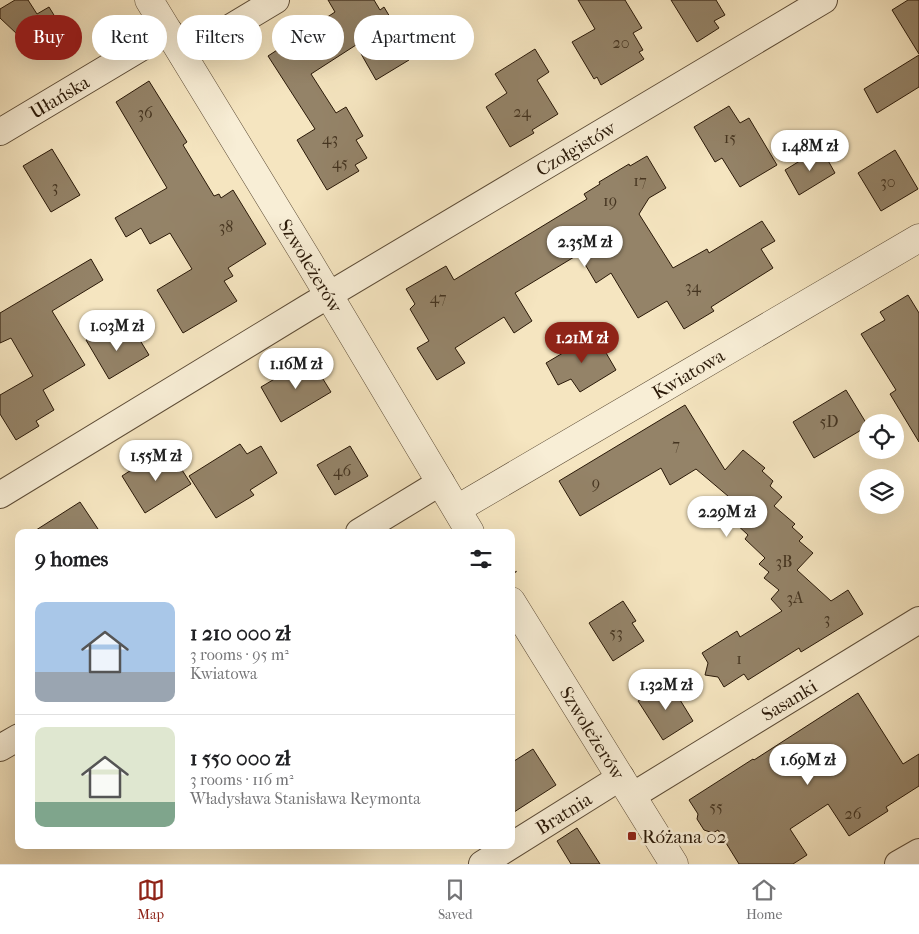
<!DOCTYPE html>
<meta charset="utf-8">
<style>
:root{--surface:#fff;--page:#f2f2f2;--text:#202124;--muted:#757577;--line:#e0e0e0;--accent:#8f2418}
body{margin:0;font-family:"IM FELL French Canon",serif;background:var(--page);color:var(--text);height:100vh;display:flex;flex-direction:column;font-size:19px;white-space:nowrap}
*{box-sizing:border-box;margin:0}
p{font-size:16px;color:var(--muted)}
.icon{flex:none;width:28px;height:28px;fill:none;stroke:currentColor;stroke-width:2;stroke-linecap:round;stroke-linejoin:round}
.map{position:relative;flex:1;overflow:hidden}
.drawer{position:absolute;left:15px;top:529px;width:500px;height:320px;display:flex;flex-direction:column;background:var(--surface);border-radius:10px;box-shadow:0 5px 20px #0002}
.drawer>*{flex:none}
.guide{position:absolute;left:15px;top:15px;width:500px;height:45px;display:flex;gap:10px}
.controls{position:absolute;left:859px;top:414px;display:grid;gap:10px}
.controls a{display:grid;place-items:center;width:45px;height:45px;border-radius:50%;background:var(--surface);box-shadow:0 5px 20px #0002;font-size:25px}
.price{position:absolute;translate:-50% -42px;padding:0 11px;border-radius:18px;background:#fff;color:#222;font-size:16px;line-height:32px;filter:drop-shadow(0 1px 2px #0008)}
.price::after{content:'';position:absolute;left:50%;top:30px;width:15px;height:11px;margin-left:-8px;background:inherit;clip-path:polygon(0 0,100% 0,50% 100%)}
.price.current{background:var(--accent);color:#fff}
ul{padding:0;list-style:none}
li{display:flex;align-items:center;gap:15px;height:125px;padding:0 20px}
li+li{border-top:1px solid var(--line)}
li span{display:grid;place-items:center;flex:none;width:140px;height:100px;border-radius:10px;color:#555}
li>.icon{margin-inline-start:auto}
span .icon{width:60px;height:60px;fill:#fffc;stroke-width:1}
li b{font-size:21px}
h2{display:flex;justify-content:space-between;align-items:center;height:60px;padding:0 20px;font-size:21px}
.chip{padding:0 18px;border-radius:22px;background:var(--surface);box-shadow:0 5px 20px #0002;font-size:18px;line-height:45px}
.chip.current{background:var(--accent);color:#fff}
.tabs{display:flex;justify-content:space-around;align-items:center;height:70px;border-top:1px solid var(--line);background:var(--surface);font-size:14px;color:var(--muted)}
.tabs a{display:grid;justify-items:center;gap:2px}
.tabs .current{color:var(--accent)}
.map>svg:first-child{display:block}
.building{fill:#948368;stroke:#2a1908}
.lines{fill:none;stroke-linecap:round;stroke-linejoin:round}
.minor-casing{stroke:#5d4c36;stroke-width:28}
.tertiary-casing{stroke:#5d4c36;stroke-width:29}
.path{stroke:#2a1908;stroke-width:3;stroke-dasharray:1 2.5;stroke-linecap:butt}
.minor{stroke:#f8eed6;stroke-width:26}
.tertiary{stroke:#f8eed6;stroke-width:28}
.poi-dot{fill:#8f2418;stroke:#f8eed6;stroke-width:2}
.labels{text-anchor:middle;stroke-width:5;stroke-linejoin:round;paint-order:stroke}
.number-label{font-size:16px;fill:#443420}
.street-label{font-size:19px;fill:#2a1908;stroke:#f8eed6}
.poi-label{font-size:19px;fill:#2a1908;stroke:#f8eed6;text-anchor:start}
</style>
<div class="map">
<svg width="919" height="864" viewBox="0 0 919 864">
<rect width="100%" height="100%" fill="#f5e5c0"/>
<filter id="stains"><feTurbulence type="fractalNoise" baseFrequency=".004" numOctaves="4"/><feColorMatrix values="0 0 0 0 .2 0 0 0 0 .09 0 0 0 0 .02 0 0 0 .5 -.17"/></filter>
<radialGradient id="worn" r=".72"><stop offset=".6" stop-color="#630" stop-opacity="0"/><stop offset="1" stop-color="#630" stop-opacity=".3"/></radialGradient>
<!-- building -->
<g class="building">
<path d="M15,0H28L37,14L49,7L65,33L35,51L0,18V9Z"/>
<path d="M328,0H374L380,10L384,7L400,34L396,37L409,60L376,80L356,45L311,74L336,113L346,107L363,136L356,140L367,158L355,165L359,171L327,190L297,140L315,129L268,56L335,12Z"/>
<path d="M578,0H625L642,28L633,33L643,50L639,52L644,59L601,85L597,77L594,79L572,42L595,29Z"/>
<path d="M671,0H716L725,15L714,21L719,28L697,42Z"/>
<path d="M908,0H919V54L892,10Z"/>
<path d="M535,49L549,72L537,80L558,114L532,130L534,133L510,147L486,107L507,93L495,74Z"/>
<path d="M919,55V87L877,113L864,89Z"/>
<path d="M149,81L187,142L183,145L214,196L219,194L221,198L233,190L266,244L228,268L233,276L224,281L237,301L183,333L157,290L192,269L170,233L150,244L141,228L126,237L115,218L167,188L116,102Z"/>
<path d="M729,106L740,123L749,118L777,165L740,187L722,158L715,162L694,127Z"/>
<path d="M821,148L835,173L799,195L785,170Z"/>
<path d="M52,149L80,195L51,212L23,166Z"/>
<path d="M895,150L918,189L881,211L858,173Z"/>
<path d="M647,156L666,188L649,198L639,214L673,268L707,249L709,253L762,221L775,241L761,249L773,268L711,307L714,311L684,329L667,301L638,318L611,273L596,283L579,254L515,293L532,321L514,333L504,317L455,348L465,363L437,380L417,348L429,341L410,309L415,304L406,289L446,266L454,280L587,199L584,194L600,184L599,182L629,164L630,166Z"/>
<path d="M91,259L103,280L52,311L85,365L43,390L54,410L36,421L39,426L16,440L0,414V395L33,376L11,338L0,343V313Z"/>
<path d="M908,295L919,313V442L890,394L896,390L861,334L885,320L880,312Z"/>
<path d="M108,327L118,342L135,332L149,355L109,379L86,340Z"/>
<path d="M595,334L616,370L580,392L571,379L558,385L546,363Z"/>
<path d="M310,358L331,392L281,422L261,387Z"/>
<path d="M846,390L868,426L814,458L793,422Z"/>
<path d="M685,405L725,470L743,450L765,468L762,471L773,481L770,486L782,497L774,506L795,524L792,527L803,537L799,541L813,553L797,570L831,601L848,590L863,614L801,652L799,648L748,680L744,674L724,687L718,677L705,675L708,663L702,653L737,631L740,637L782,611L771,599L779,590L764,578L769,572L759,564L765,558L745,539L748,535L734,522L739,517L729,508L735,502L696,469L670,485L661,468L580,516L559,481Z"/>
<path d="M240,444L247,454L261,446L277,473L250,490L254,495L216,518L189,476Z"/>
<path d="M350,446L368,476L335,495L317,465Z"/>
<path d="M159,452L166,465L175,459L191,484L145,513L122,476Z"/>
<path d="M80,502L100,532H33Z"/>
<path d="M623,601L636,621L632,623L644,641L613,661L589,623Z"/>
<path d="M669,682L693,721L663,740L638,701Z"/>
<path d="M858,693L903,764L919,754V786L886,807L888,811L849,836L828,804L790,829L807,855L793,864H739L718,830L713,833L704,830L697,819L698,814L689,800L753,759L754,760Z"/>
<path d="M533,749L556,785L511,814V763Z"/>
<path d="M577,828L600,864H571L557,841Z"/>
</g>
<g class="lines">
<!-- minor casing -->
<g class="minor-casing">
<g id="minor">
<path d="M183,56L276,0"/>
<path id="s1" d="M0,132L169,31"/>
<path id="s2" d="M0,495L307,308L824,0"/>
<path d="M359,532L441,482"/>
<path d="M0,748L19,737"/>
<path id="s3" d="M632,796L919,620"/>
<path id="s4" d="M482,864L621,777"/>
<path d="M898,864L919,852"/>
</g>
</g>
<!-- tertiary casing -->
<g class="tertiary-casing">
<g id="tertiary">
<path id="s5" d="M149,0L306,257L470,532"/>
<path id="s6" d="M457,509L919,238"/>
<path id="s7" d="M511,601L674,864"/>
</g>
</g>
<!-- path -->
<path class="path" d="M511,566L516,573"/>
<!-- minor -->
<use href="#minor" class="minor"/>
<!-- tertiary -->
<use href="#tertiary" class="tertiary"/>
</g>
<!-- markers -->
<rect class="poi-dot" x="627" y="831" width="10" height="10" rx="2.5"/>
<g class="labels">
<!-- number labels -->
<g class="number-label">
<text x="621" y="48">20</text>
<text x="522" y="117">24</text>
<text x="145" y="118">36</text>
<text x="730" y="143">15</text>
<text x="330" y="144">43</text>
<text x="340" y="168">45</text>
<text x="640" y="186">17</text>
<text x="888" y="187">30</text>
<text x="55" y="192">3</text>
<text x="610" y="206">19</text>
<text x="226" y="232">38</text>
<text x="693" y="292">34</text>
<text x="438" y="303">47</text>
<text x="829" y="427">5D</text>
<text x="676" y="450">7</text>
<text x="342" y="476">46</text>
<text x="596" y="488">9</text>
<text x="784" y="567">3B</text>
<text x="795" y="603">3A</text>
<text x="827" y="624">3</text>
<text x="616" y="638">53</text>
<text x="739" y="664">1</text>
<text x="716" y="812">55</text>
<text x="853" y="819">26</text>
</g>
<!-- street labels -->
<g class="street-label">
<text dy="7" stroke="none"><textPath href="#s1" startOffset="69">Ułańska</textPath></text>
<text dy="7" stroke="none"><textPath href="#s2" startOffset="672">Czołgistów</textPath></text>
<text dy="7" stroke="none"><textPath href="#s5" startOffset="311">Szwoleżerów</textPath></text>
<text dy="7" stroke="none"><textPath href="#s6" startOffset="268">Kwiatowa</textPath></text>
<text dy="7" stroke="none"><textPath href="#s3" startOffset="184">Sasanki</textPath></text>
<text dy="7" stroke="none"><textPath href="#s7" startOffset="155">Szwoleżerów</textPath></text>
<text dy="7" stroke="none"><textPath href="#s4" startOffset="96">Bratnia</textPath></text>
</g>
<!-- poi labels -->
<g class="poi-label">
<text x="642" y="843">Różana 02</text>
</g>
</g>
<rect width="100%" height="100%" filter="url(#stains)"/>
<rect width="100%" height="100%" fill="url(#worn)"/>
</svg>
<div class="controls">
<a><svg class="icon" aria-label="locate" viewBox="0 0 24 24"><circle cx="12" cy="12" r="6"/><path d="M12 2v4M12 18v4M2 12h4M18 12h4"/></svg></a>
<a><svg class="icon" aria-label="layers" viewBox="0 0 24 24"><path d="M12 4l9 5-9 5-9-5zM3 14l9 5 9-5"/></svg></a>
</div>
<b class="price" style="left:810px;top:172px">1.48M zł</b>
<b class="price" style="left:585px;top:268px">2.35M zł</b>
<b class="price" style="left:117px;top:352px">1.03M zł</b>
<b class="price current" style="left:582px;top:364px">1.21M zł</b>
<b class="price" style="left:296px;top:390px">1.16M zł</b>
<b class="price" style="left:156px;top:482px">1.55M zł</b>
<b class="price" style="left:727px;top:538px">2.29M zł</b>
<b class="price" style="left:666px;top:711px">1.32M zł</b>
<b class="price" style="left:808px;top:786px">1.69M zł</b>
<div class="guide">
<a class="chip current">Buy</a>
<a class="chip">Rent</a>
<a class="chip">Filters</a>
<a class="chip">New</a>
<a class="chip">Apartment</a>
</div>
<section class="drawer">
<h2>9 homes<svg class="icon" aria-label="filters" viewBox="0 0 24 24"><path d="M4 7h16M4 17h16"/><circle cx="9" cy="7" r="2"/><circle cx="15" cy="17" r="2"/></svg></h2>
<ul>
<li><span style="background:linear-gradient(#a9c7e8 70%,#9aa5b1 0)"><svg class="icon" aria-label="home" viewBox="0 0 24 24"><path d="M3 11l9-7 9 7M6 9v11h12V9"/></svg></span><div><b>1 210 000 zł</b><p>3 rooms · 95 m²</p><p>Kwiatowa</p></div></li>
<li><span style="background:linear-gradient(#dfe7d0 75%,#7fa58c 0)"><svg class="icon" aria-label="home" viewBox="0 0 24 24"><path d="M3 11l9-7 9 7M6 9v11h12V9"/></svg></span><div><b>1 550 000 zł</b><p>3 rooms · 116 m²</p><p>Władysława Stanisława Reymonta</p></div></li>
</ul>
</section>
</div>
<nav class="tabs">
<a class="current"><svg class="icon" aria-label="map" viewBox="0 0 24 24"><path d="M3 6l6-2 6 2 6-2v14l-6 2-6-2-6 2zM9 4v14M15 6v14"/></svg>Map</a>
<a><svg class="icon" aria-label="saved" viewBox="0 0 24 24"><path d="M7 4h10v16l-5-4-5 4z"/></svg>Saved</a>
<a><svg class="icon" aria-label="home" viewBox="0 0 24 24"><path d="M3 11l9-7 9 7M6 9v11h12V9"/></svg>Home</a>
</nav>
